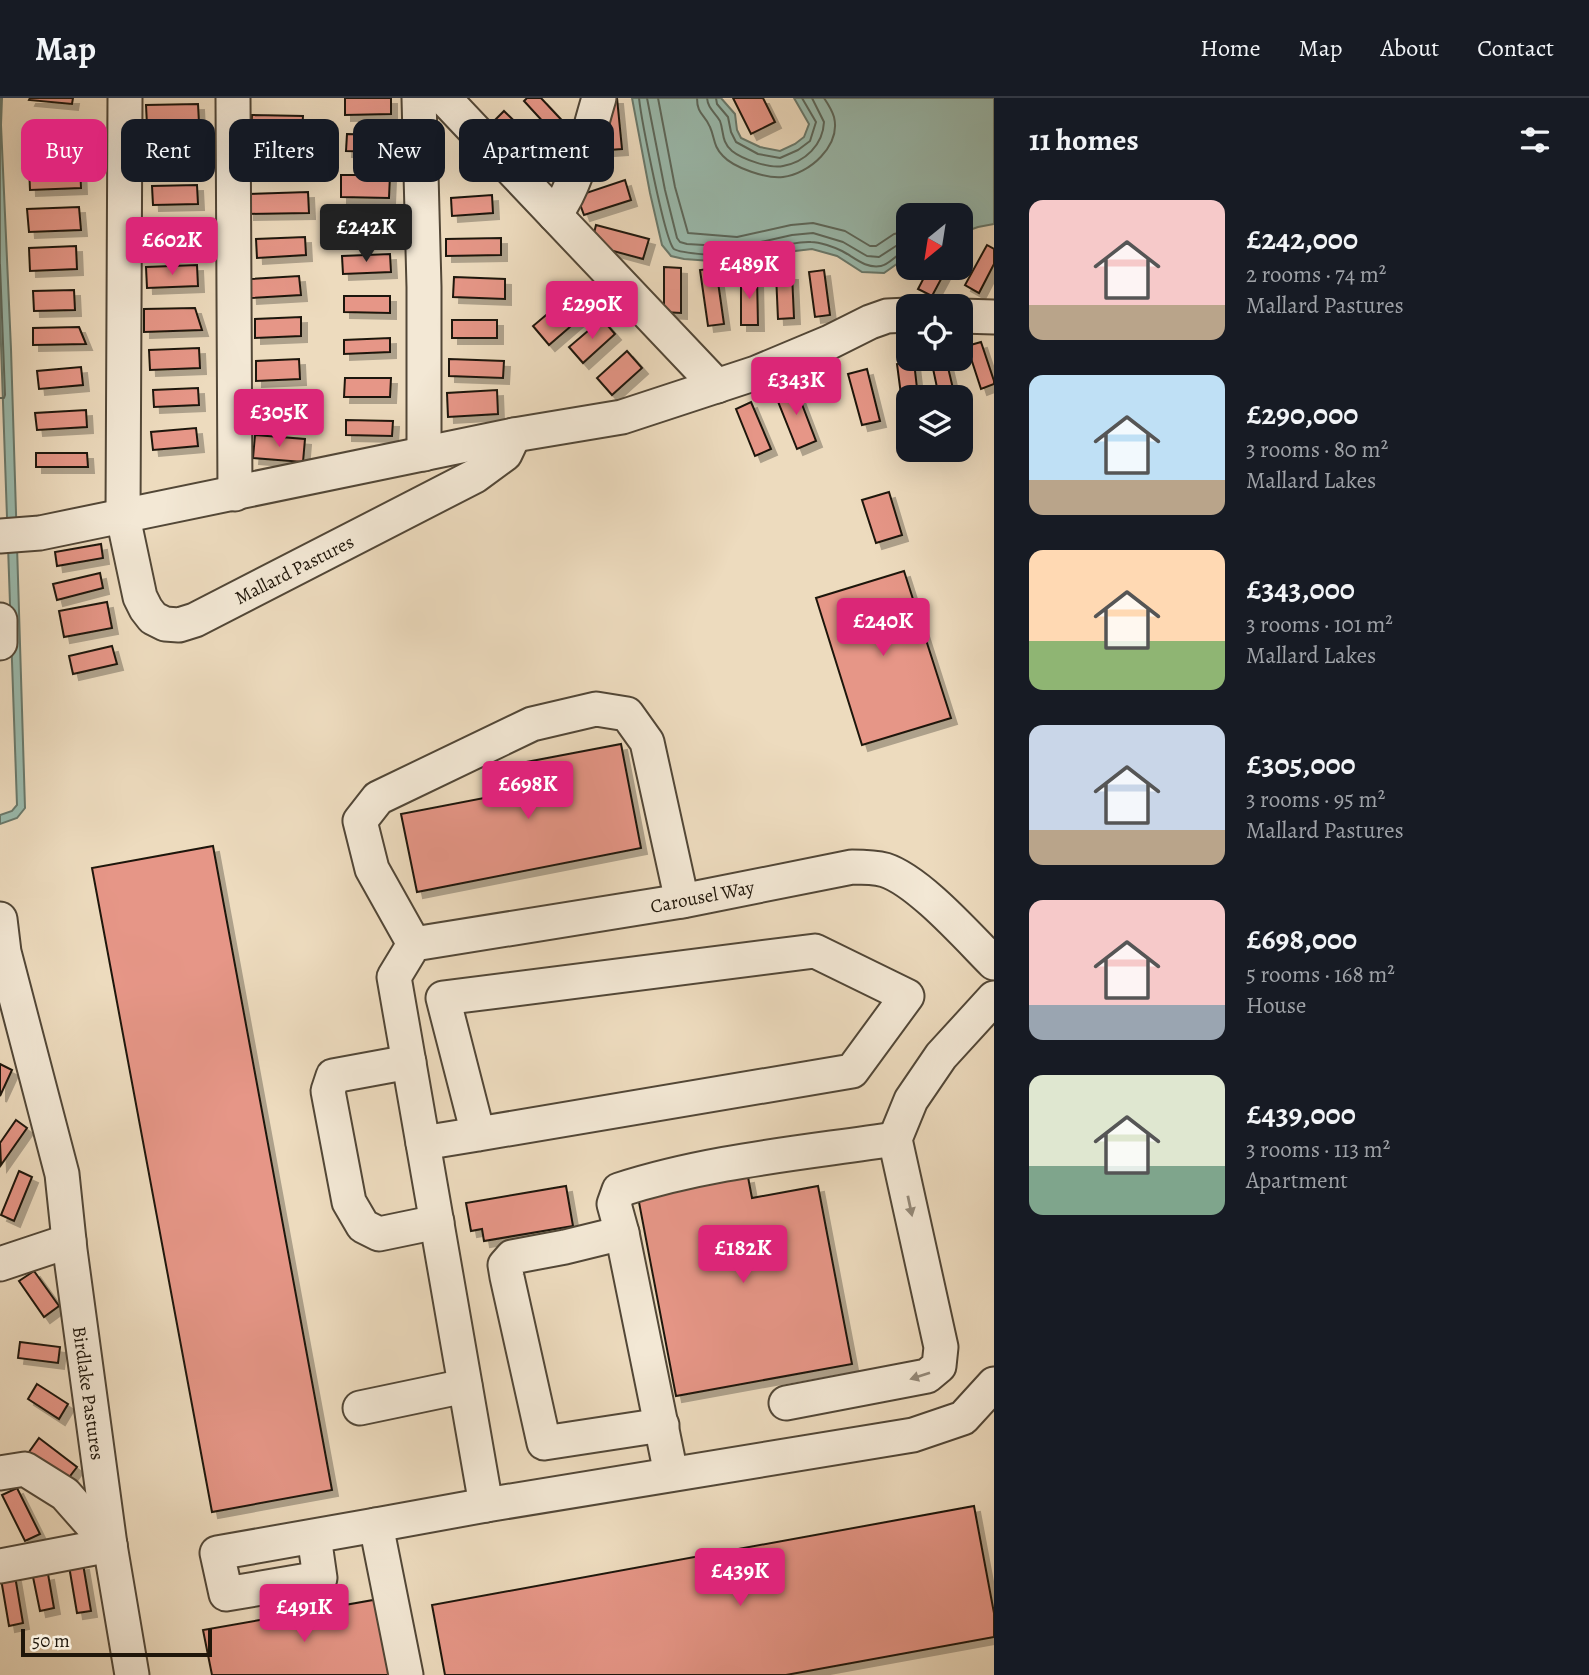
<!DOCTYPE html>
<meta charset="utf-8">
<style>
:root{--surface:#171b24;--page:#242831;--text:#f1f3f6;--muted:#9ea1a6;--line:#363941;--accent:#db2777}
body{margin:0;font-family:Alegreya,serif;background:var(--page);color:var(--text);height:100vh;display:flex;flex-direction:column;font-size:26px;white-space:nowrap}
*{box-sizing:border-box;margin:0}
p{font-size:23px;color:var(--muted)}
.icon{flex:none;width:38px;height:38px;fill:none;stroke:currentColor;stroke-width:2;stroke-linecap:round;stroke-linejoin:round}
.map{position:relative;flex:1;overflow:hidden}
.sheet{display:flex;flex-direction:column;background:var(--surface);width:595px}
.sheet>*{flex:none}
.top-card{position:absolute;left:21px;top:21px;width:665px;height:63px;display:flex;gap:14px}
.needle{width:46px;rotate:210deg}
.tools{position:absolute;left:896px;top:105px;display:grid;gap:14px}
.tools a{display:grid;place-items:center;width:77px;height:77px;border-radius:14px;background:var(--surface);box-shadow:0 7px 28px #0002;font-size:35px}
.scale{position:absolute;left:21px;bottom:18px;width:191px;box-sizing:border-box;padding-left:7px;border:4px solid #1f160a;border-top:0;font-size:19px;line-height:24px;white-space:nowrap;color:#1f160a;-webkit-text-stroke:5px #f3e8d5;paint-order:stroke}
.price{position:absolute;translate:-50% -60px;padding:0 16px;border-radius:7px;background:var(--accent);color:#fff;font-size:23px;line-height:46px;filter:drop-shadow(0 2px 4px #0008)}
.price::after{content:'';position:absolute;left:50%;top:42px;width:21px;height:16px;margin-left:-10px;background:inherit;clip-path:polygon(0 0,100% 0,50% 100%)}
.price.on{background:#222;color:#fff}
ul{padding:0;list-style:none}
li{display:flex;align-items:center;gap:21px;height:175px;padding:0 35px}
li span{display:grid;place-items:center;flex:none;width:196px;height:140px;border-radius:14px;color:#555}
li>.icon{margin-inline-start:auto}
span .icon{width:84px;height:84px;fill:#fffc;stroke-width:1}
li b{font-size:30px}
h2{display:flex;justify-content:space-between;align-items:center;height:84px;padding:0 35px;font-size:30px}
.chip{padding:0 24px;border-radius:14px;background:var(--surface);box-shadow:0 7px 28px #0002;font-size:24px;line-height:63px}
.chip.on{background:var(--accent);color:#fff}
header{display:flex;align-items:center;gap:42px;box-sizing:border-box;height:98px;padding:0 35px;background:var(--surface);border-bottom:2px solid var(--line)}
header strong{font-size:33px}
nav{display:flex;gap:38px;margin-inline-start:auto;font-size:24px}
main{display:flex;flex:1;min-height:0}
.map>svg:first-child{display:block}
.water{fill:#9abbae;stroke:#69796c;stroke-width:2}
.lines{fill:none;stroke-linecap:round;stroke-linejoin:round}
.shore{stroke:#5c685c;stroke-width:2}
.building{fill:#e69687;stroke:#1f160a;stroke-width:2;filter:url(#shadow)}
.minor-casing{stroke:#524737;stroke-width:37}
.minor{stroke:#f3e8d5;stroke-width:33}
.oneway{fill:#948a7a}
.labels{text-anchor:middle;stroke-width:6;stroke-linejoin:round;paint-order:stroke}
.street-label{font-size:19px;fill:#1f160a;stroke:#f3e8d5}
</style>
<header>
<strong>Map</strong>
<nav><a>Home</a><a>Map</a><a>About</a><a>Contact</a></nav>
</header>
<main>
<div class="map">
<svg width="994" height="1577" viewBox="0 0 994 1577">
<defs>
<filter id="shadow"><feDropShadow dx="6" dy="6" stdDeviation="0" flood-color="#0004"/></filter>
</defs>
<rect width="100%" height="100%" fill="#eddbbe"/>
<filter id="stains"><feTurbulence type="fractalNoise" baseFrequency=".00286" numOctaves="4"/><feColorMatrix values="0 0 0 0 .2 0 0 0 0 .09 0 0 0 0 .02 0 0 0 .5 -.17"/></filter>
<radialGradient id="worn" r=".72"><stop offset=".6" stop-color="#630" stop-opacity="0"/><stop offset="1" stop-color="#630" stop-opacity=".3"/></radialGradient>
<!-- water -->
<g class="water">
<path d="M0,0H2L1,27L11,251L25,710L17,720L0,726V717L12,713L17,707L0,218Z"/>
<path d="M632,0H721L735,16L737,32L741,40L760,49L780,53L795,46L804,39L809,26L794,0H994V126L978,129L961,135V117H908V158L884,175L862,174L837,158L812,151L795,153L739,165L684,161L671,158L662,147L650,95Z"/>
</g>
<g class="lines">
<!-- shore -->
<g class="shore">
<path d="M639,0C641,19 665,144 674,151C681,156 727,158 737,158C762,157 786,143 811,144C820,144 834,149 842,153C854,159 865,171 881,168C891,166 897,154 908,153"/>
<path d="M647,0L665,92L677,140L680,144L687,146L738,149L792,137L813,135L843,144L867,158L879,159L899,146L908,144"/>
<path d="M658,0L675,89L688,135L737,139L791,127L813,125L845,133L870,148H876L894,136L908,133"/>
<path d="M697,0C697,17 705,16 710,29C715,40 713,48 723,58C734,70 767,81 783,79C809,76 841,48 834,19C832,12 828,6 824,0"/>
<path d="M707,0C708,11 715,14 720,23C724,33 721,44 732,53C742,61 770,71 783,68C805,64 823,47 824,24L812,0"/>
<path d="M716,0L717,6L728,19L731,34L736,44L758,56L780,60L798,52L810,43L816,24L802,0"/>
<path d="M0,167L5,297L4,300H0"/>
</g>
</g>
<!-- building -->
<g class="building">
<path d="M30,0H73L72,6L29,2Z"/>
<path d="M345,0H391V16L345,17Z"/>
<path d="M527,0H541L569,30L558,40L524,3Z"/>
<path d="M604,0H617L622,51L609,52Z"/>
<path d="M733,0H763L775,24L751,36Z"/>
<path d="M198,6L199,25L147,27L146,7Z"/>
<path d="M504,13L539,47L527,60L491,26Z"/>
<path d="M252,17L303,18L302,35L251,34Z"/>
<path d="M31,29L75,30L80,51L30,49Z"/>
<path d="M347,36L384,37V54L346,53Z"/>
<path d="M146,46L194,48L193,70L145,68Z"/>
<path d="M299,53L300,73L257,76L255,57Z"/>
<path d="M80,66L81,90L30,92L29,68Z"/>
<path d="M341,77H390L389,100L341,99Z"/>
<path d="M625,82L631,102L584,117L577,98Z"/>
<path d="M197,87L198,106L153,107L152,88Z"/>
<path d="M308,94L309,115L248,116V96Z"/>
<path d="M492,97L493,115L452,118L451,100Z"/>
<path d="M79,109L81,132L29,134L27,111Z"/>
<path d="M391,119L392,137L359,139L358,120Z"/>
<path d="M152,127H193V151L151,150Z"/>
<path d="M596,127L649,141L643,161L591,147Z"/>
<path d="M305,139L306,157L257,160L256,141Z"/>
<path d="M501,140V157L446,158V141Z"/>
<path d="M987,147L994,151V166L979,195L965,187Z"/>
<path d="M76,148L77,171L30,173L29,150Z"/>
<path d="M390,156L391,174L343,176L342,158Z"/>
<path d="M197,167L198,188L147,190L146,169Z"/>
<path d="M664,169L681,170V215L664,214Z"/>
<path d="M716,170L724,226L708,228L700,172Z"/>
<path d="M929,170H947L932,198L918,191Z"/>
<path d="M824,172L830,217L815,219L809,174Z"/>
<path d="M776,176H792L794,220L778,221Z"/>
<path d="M299,178L301,197L251,200L250,181Z"/>
<path d="M454,179L505,181V201L453,199Z"/>
<path d="M741,179H757L758,227H741Z"/>
<path d="M74,192L75,212L34,213L33,193Z"/>
<path d="M576,192L592,210L549,247L533,228Z"/>
<path d="M344,198H390V215L344,214Z"/>
<path d="M195,210L202,232L144,234V211Z"/>
<path d="M301,219V238L255,240V221Z"/>
<path d="M602,221L615,236L583,265L569,249Z"/>
<rect x="452" y="222" width="45" height="18"/>
<path d="M79,229L86,246L33,247V230Z"/>
<path d="M390,240V254L344,256V242Z"/>
<path d="M981,244L994,283V286L981,291L967,248Z"/>
<path d="M199,250L200,270L150,272L149,252Z"/>
<path d="M627,253L642,270L612,297L597,280Z"/>
<path d="M299,261L300,281L256,283V263Z"/>
<path d="M449,261L504,263L503,280L449,278Z"/>
<path d="M931,261H946L955,299H939Z"/>
<path d="M914,264L918,299H908V311L903,312L897,266Z"/>
<path d="M81,269L83,287L39,291L37,273Z"/>
<path d="M867,271L880,323L862,327L848,276Z"/>
<path d="M345,280H391L390,299H344Z"/>
<path d="M795,288L816,343L797,351L775,296Z"/>
<path d="M198,290L199,307L154,309L153,292Z"/>
<path d="M497,292L498,316L448,319L447,295Z"/>
<path d="M751,304L771,351L755,358L736,311Z"/>
<path d="M301,306L302,328L259,329L258,307Z"/>
<path d="M86,312L87,329L37,332L35,315Z"/>
<path d="M346,322L393,323L392,338L346,337Z"/>
<path d="M196,330L198,348L153,352L151,334Z"/>
<path d="M255,337L305,341L303,364L253,360Z"/>
<path d="M36,355H87L88,369H36Z"/>
<path d="M889,394L902,437L876,445L862,402Z"/>
<path d="M101,446L103,460L57,468L55,454Z"/>
<path d="M904,473L951,620L862,647L816,500Z"/>
<path d="M100,475L103,490L57,502L53,486Z"/>
<path d="M107,504L112,530L64,539L59,513Z"/>
<path d="M112,548L117,566L73,576L69,558Z"/>
<path d="M621,646L641,750L417,794L401,716L505,696L500,669Z"/>
<path d="M213,748L332,1392L212,1414L92,770Z"/>
<path d="M0,966L12,972L0,998Z"/>
<path d="M16,1022L27,1030L1,1067L0,1045Z"/>
<path d="M19,1073L32,1079L14,1123L1,1117Z"/>
<path d="M748,1079L752,1100L818,1088L852,1266L676,1298L638,1099Z"/>
<path d="M566,1088L573,1128L484,1143L482,1131L471,1133L466,1105Z"/>
<path d="M34,1173L59,1208L44,1219L19,1183Z"/>
<path d="M20,1244L60,1249L58,1265L18,1260Z"/>
<path d="M37,1286L68,1306L59,1321L28,1301Z"/>
<path d="M39,1340L77,1369L67,1382L29,1354Z"/>
<path d="M17,1390L40,1436L25,1443L2,1397Z"/>
<path d="M974,1408L994,1515V1539L786,1577H445L432,1507Z"/>
<path d="M83,1466L91,1513L77,1515L69,1468Z"/>
<path d="M48,1476L54,1510L40,1513L33,1479Z"/>
<path d="M15,1478L23,1525L9,1528L1,1481Z"/>
<path d="M379,1501L393,1577H212L203,1532Z"/>
</g>
<g class="lines">
<!-- minor casing -->
<g class="minor-casing">
<g id="minor">
<path d="M125,0L123,419L140,499L146,511L153,520L165,526L179,527L195,522L475,378L505,356L514,337"/>
<path d="M233,0L235,396"/>
<path d="M419,0L424,189V356"/>
<path d="M444,0L717,288"/>
<path d="M555,117C579,83 587,39 599,0"/>
<path d="M961,218L994,219"/>
<path d="M0,438L40,435L514,337L622,319L756,275L830,244L870,224L887,218L908,217"/>
<path d="M0,522V545"/>
<path d="M0,821L4,854L62,1076L70,1152L110,1447L132,1577"/>
<path d="M414,846L372,771L360,723L378,700L532,626L596,611L627,616L647,644L682,803"/>
<path d="M994,865C968,839 919,783 885,772C874,769 863,769 852,769L682,803L414,846L394,879L486,1407L913,1337L963,1320L994,1286"/>
<path d="M409,964L333,978L328,993L349,1104L363,1128L379,1136L437,1124"/>
<path d="M423,1045L478,1036L852,973L907,898L815,853L443,900L478,1036"/>
<path d="M622,1135L565,1149L512,1159L505,1167L507,1179L544,1345L662,1327"/>
<path d="M0,1166L69,1143"/>
<path d="M786,1305L927,1278L939,1268L941,1249L895,1041L911,1002L941,958L994,900"/>
<path d="M360,1310L465,1288"/>
<path d="M0,1375L25,1371L65,1396L110,1447"/>
<path d="M671,1376L622,1135L614,1106L619,1092C708,1063 803,1055 895,1041"/>
<path d="M314,1438L320,1480L226,1496L217,1455L376,1427"/>
<path d="M0,1468L110,1447"/>
<path d="M406,1577L376,1427L486,1407"/>
</g>
</g>
<!-- minor -->
<use href="#minor" class="minor"/>
</g>
<!-- one-way arrows -->
<defs><path id="oneway-solid" d="M-6-.8H1V-3.2L6.5 0L1 3.2V.8H-6Z" transform="scale(1.75)"/></defs>
<g class="oneway">
<use href="#oneway-solid" transform="translate(910 1108) rotate(78)"/>
<use href="#oneway-solid" transform="translate(920 1278) rotate(162)"/>
</g>
<g class="labels">
<!-- street labels -->
<g class="street-label">
<text transform="translate(294 471) rotate(-27)" y="7">Mallard Pastures</text>
<text transform="translate(702 798) rotate(-11)" y="7">Carousel Way</text>
<text transform="translate(89 1295) rotate(82)" y="7">Birdlake Pastures</text>
</g>
</g>
<rect width="100%" height="100%" filter="url(#stains)"/>
<rect width="100%" height="100%" fill="url(#worn)"/>
</svg>
<div class="tools">
<a><svg class="needle" viewBox="-14 -14 28 28"><path d="M0-13l5 13h-10z" fill="#e53935"/><path d="M0 13l5-13h-10z" fill="#9ea1a6"/></svg></a>
<a><svg class="icon" aria-label="locate" viewBox="0 0 24 24"><circle cx="12" cy="12" r="6"/><path d="M12 2v4M12 18v4M2 12h4M18 12h4"/></svg></a>
<a><svg class="icon" aria-label="layers" viewBox="0 0 24 24"><path d="M12 4l9 5-9 5-9-5zM3 14l9 5 9-5"/></svg></a>
</div>
<div class="scale">50 m</div>
<b class="price on" style="left:366px;top:166px">£242K</b>
<b class="price" style="left:172px;top:179px">£602K</b>
<b class="price" style="left:749px;top:203px">£489K</b>
<b class="price" style="left:592px;top:243px">£290K</b>
<b class="price" style="left:796px;top:319px">£343K</b>
<b class="price" style="left:279px;top:351px">£305K</b>
<b class="price" style="left:883px;top:560px">£240K</b>
<b class="price" style="left:528px;top:723px">£698K</b>
<b class="price" style="left:743px;top:1187px">£182K</b>
<b class="price" style="left:740px;top:1510px">£439K</b>
<b class="price" style="left:304px;top:1546px">£491K</b>
<div class="top-card">
<a class="chip on">Buy</a>
<a class="chip">Rent</a>
<a class="chip">Filters</a>
<a class="chip">New</a>
<a class="chip">Apartment</a>
</div>
</div>
<section class="sheet">
<h2>11 homes<svg class="icon" aria-label="filters" viewBox="0 0 24 24"><path d="M4 7h16M4 17h16"/><circle cx="9" cy="7" r="2"/><circle cx="15" cy="17" r="2"/></svg></h2>
<ul>
<li><span style="background:linear-gradient(#f6c9c9 75%,#b9a48a 0)"><svg class="icon" aria-label="home" viewBox="0 0 24 24"><path d="M3 11l9-7 9 7M6 9v11h12V9"/></svg></span><div><b>£242,000</b><p>2 rooms · 74 m²</p><p>Mallard Pastures</p></div></li>
<li><span style="background:linear-gradient(#bfe0f5 75%,#b9a48a 0)"><svg class="icon" aria-label="home" viewBox="0 0 24 24"><path d="M3 11l9-7 9 7M6 9v11h12V9"/></svg></span><div><b>£290,000</b><p>3 rooms · 80 m²</p><p>Mallard Lakes</p></div></li>
<li><span style="background:linear-gradient(#ffd9b3 65%,#8fb573 0)"><svg class="icon" aria-label="home" viewBox="0 0 24 24"><path d="M3 11l9-7 9 7M6 9v11h12V9"/></svg></span><div><b>£343,000</b><p>3 rooms · 101 m²</p><p>Mallard Lakes</p></div></li>
<li><span style="background:linear-gradient(#c9d6e8 75%,#b9a48a 0)"><svg class="icon" aria-label="home" viewBox="0 0 24 24"><path d="M3 11l9-7 9 7M6 9v11h12V9"/></svg></span><div><b>£305,000</b><p>3 rooms · 95 m²</p><p>Mallard Pastures</p></div></li>
<li><span style="background:linear-gradient(#f6c9c9 75%,#9aa5b1 0)"><svg class="icon" aria-label="home" viewBox="0 0 24 24"><path d="M3 11l9-7 9 7M6 9v11h12V9"/></svg></span><div><b>£698,000</b><p>5 rooms · 168 m²</p><p>House</p></div></li>
<li><span style="background:linear-gradient(#dfe7d0 65%,#7fa58c 0)"><svg class="icon" aria-label="home" viewBox="0 0 24 24"><path d="M3 11l9-7 9 7M6 9v11h12V9"/></svg></span><div><b>£439,000</b><p>3 rooms · 113 m²</p><p>Apartment</p></div></li>
</ul>
</section>
</main>
